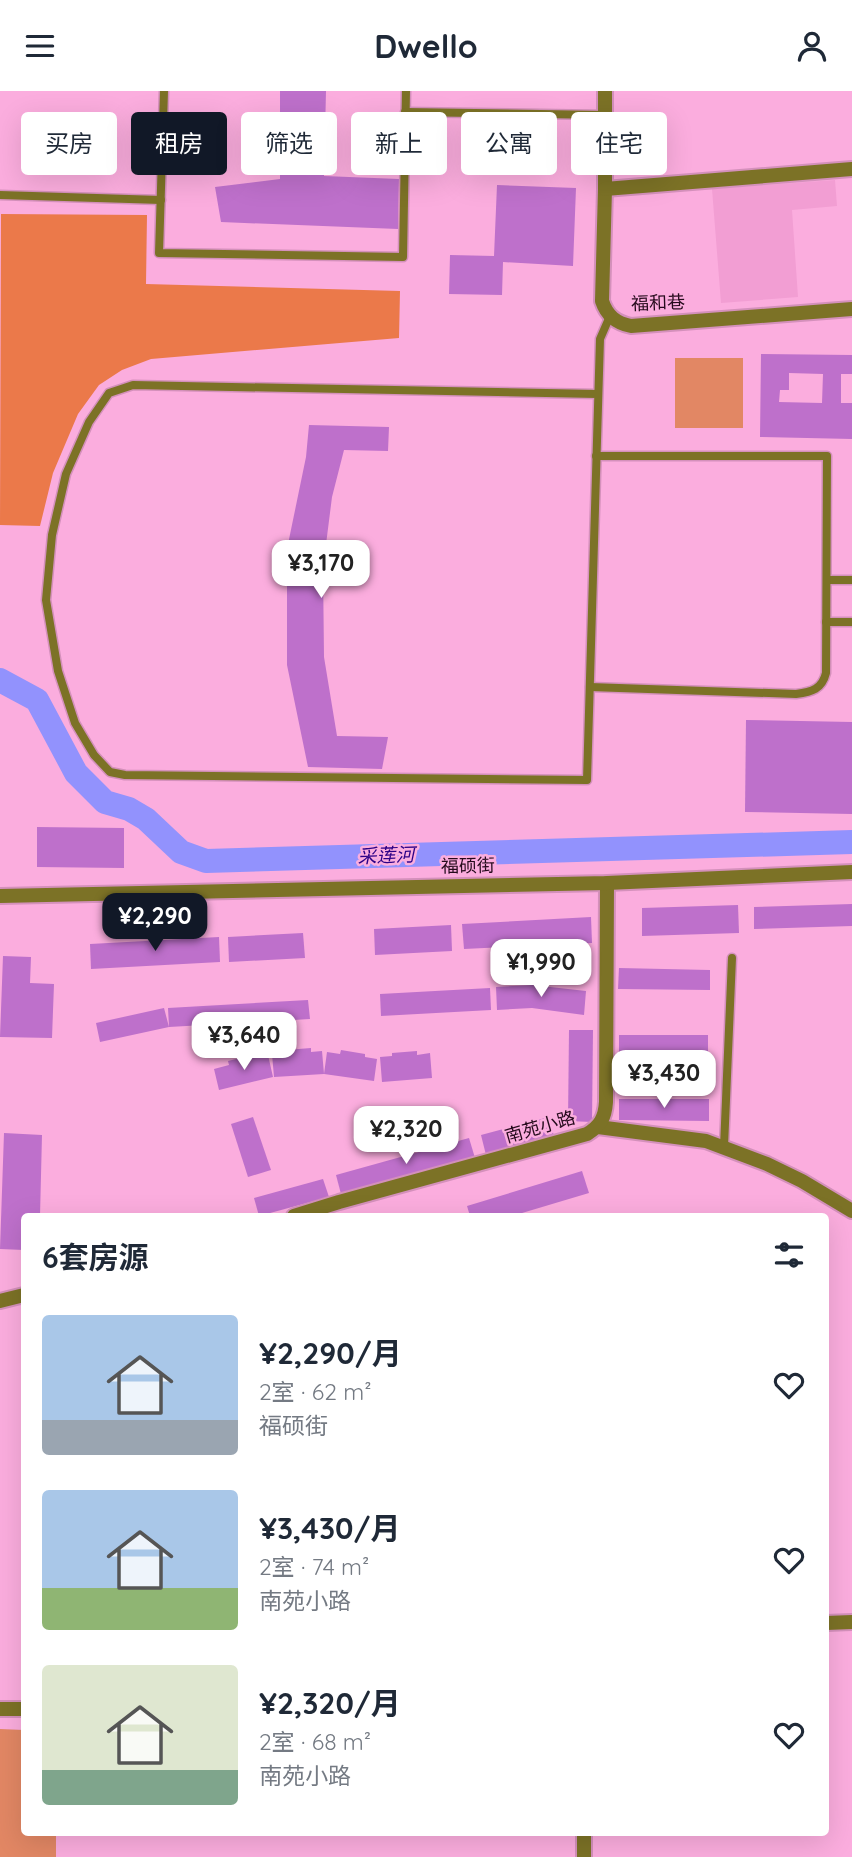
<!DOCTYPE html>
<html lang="zh">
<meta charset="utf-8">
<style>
:root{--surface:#fff;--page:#f2f2f3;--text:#1f2937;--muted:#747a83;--accent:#111827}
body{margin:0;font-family:Quicksand,"Noto Sans SC",sans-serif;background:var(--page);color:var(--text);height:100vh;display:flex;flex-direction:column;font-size:26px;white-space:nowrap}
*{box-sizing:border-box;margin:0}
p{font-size:23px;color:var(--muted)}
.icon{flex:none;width:38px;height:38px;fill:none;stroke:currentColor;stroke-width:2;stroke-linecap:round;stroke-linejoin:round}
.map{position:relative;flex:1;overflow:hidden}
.drawer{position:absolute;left:21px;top:1122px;width:808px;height:623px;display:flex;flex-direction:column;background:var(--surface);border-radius:7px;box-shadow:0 7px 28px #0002}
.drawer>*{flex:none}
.banner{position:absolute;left:21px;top:21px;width:810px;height:63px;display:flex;gap:14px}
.price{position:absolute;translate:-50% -60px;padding:0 16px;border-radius:14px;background:#fff;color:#222;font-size:23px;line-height:46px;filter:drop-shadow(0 2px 4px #0008)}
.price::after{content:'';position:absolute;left:50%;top:42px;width:21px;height:16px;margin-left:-10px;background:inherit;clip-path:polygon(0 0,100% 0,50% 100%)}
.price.on{background:var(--accent);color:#fff}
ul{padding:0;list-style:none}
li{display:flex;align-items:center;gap:21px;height:175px;padding:0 21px}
li span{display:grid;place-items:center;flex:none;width:196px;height:140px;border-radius:7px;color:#555}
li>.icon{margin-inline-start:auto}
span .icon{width:84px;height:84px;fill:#fffc;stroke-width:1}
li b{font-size:30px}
h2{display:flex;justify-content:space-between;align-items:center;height:84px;padding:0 21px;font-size:30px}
.pill{padding:0 24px;border-radius:7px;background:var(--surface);box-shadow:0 7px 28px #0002;font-size:24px;line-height:63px}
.pill.on{background:var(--accent);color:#fff}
header{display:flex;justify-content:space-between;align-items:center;height:91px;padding:0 21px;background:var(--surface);font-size:32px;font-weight:800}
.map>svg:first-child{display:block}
.built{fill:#f29ed3}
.green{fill:#e28764}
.forest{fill:#eb794a}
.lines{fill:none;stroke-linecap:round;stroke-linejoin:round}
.river{stroke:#9292fd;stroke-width:24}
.building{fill:#be70cb;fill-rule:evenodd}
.service-casing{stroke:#d490bb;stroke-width:11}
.minor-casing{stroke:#d490bb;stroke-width:18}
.tertiary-casing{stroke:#d490bb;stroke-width:18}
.service{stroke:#7c7226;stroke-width:8}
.minor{stroke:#7c7226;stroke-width:14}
.tertiary{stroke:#7c7226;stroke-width:14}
.labels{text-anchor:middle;stroke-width:5;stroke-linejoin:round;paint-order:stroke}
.street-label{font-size:18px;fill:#250a1c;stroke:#fbadde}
.water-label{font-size:19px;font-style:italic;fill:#2c0086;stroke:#fbadde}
</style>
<header><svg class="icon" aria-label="menu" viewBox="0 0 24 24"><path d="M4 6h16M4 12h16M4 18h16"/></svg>Dwello<svg class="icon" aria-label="person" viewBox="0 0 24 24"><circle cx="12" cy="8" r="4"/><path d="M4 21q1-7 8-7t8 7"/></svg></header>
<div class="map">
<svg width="852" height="1766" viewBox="0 0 852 1766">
<rect width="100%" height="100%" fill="#fbadde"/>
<!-- built -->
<path class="built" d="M835,89L837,115L792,119L798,206L721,212L712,98Z"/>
<!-- green -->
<g class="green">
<rect x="675" y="267" width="68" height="70"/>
<path d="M0,1638L24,1639V1741H56V1766H0Z"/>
</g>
<!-- forest -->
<path class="forest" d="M1,123L147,124L146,193L400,200L399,247L151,268L122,279L99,294L78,323L53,382L40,435L0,434Z"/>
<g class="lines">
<!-- river -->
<path class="river" d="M0,589L37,609L76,682L105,711L129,718L146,728L181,761L206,770L852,751"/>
</g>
<!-- building -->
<g class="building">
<path d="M280,0H326L324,85L399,88L398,138L221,131L215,96L280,88Z"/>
<path d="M497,94L576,97L573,175L503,171L502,204L449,203L450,164L494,165Z"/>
<path d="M761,263L852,264V283H841V312H852V348L760,346ZM789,282L823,283L822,312L779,311L780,299H789Z"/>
<path d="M309,334L389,336L388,360L344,359L332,406L323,477L324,566L337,645L388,646L382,678L308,676L287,574V458L306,366Z"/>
<path d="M746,629L852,631V723L745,721Z"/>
<path d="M37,736L124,737V777L37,776Z"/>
<path d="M852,813V835L754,838V816Z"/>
<path d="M738,814L739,842L642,845V817Z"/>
<path d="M591,826L592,852L464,858L462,833Z"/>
<path d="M451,834L452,860L375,864L374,838Z"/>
<path d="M303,842L305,867L229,871L228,846Z"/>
<path d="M219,846L220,871L91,878L90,853Z"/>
<path d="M3,865L31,866L30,892L54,893L52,947L0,946Z"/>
<path d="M619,877L710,879V899L618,898Z"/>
<path d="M532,894L586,900L584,924L532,917L497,919L496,896Z"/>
<path d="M490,897L491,919L381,925L380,903Z"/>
<path d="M308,909L310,928L169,936L100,951L96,932L164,917L169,936L168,917Z"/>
<path d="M569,939H593L592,1031L568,1030Z"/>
<path d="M619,944H708V966L619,965Z"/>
<path d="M311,957V961L322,960L324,983L274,986L272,963L286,962V959Z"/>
<path d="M341,959L365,963V966L377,968L374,990L324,983L327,961L340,963Z"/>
<path d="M417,960V964L430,962L432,987L382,991L380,966L392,965V962Z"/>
<path d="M252,964L253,967L268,964L273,986L219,999L214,978L229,974L228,970Z"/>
<path d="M619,1008H709V1030L619,1029Z"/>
<path d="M253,1026L271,1079L248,1086L231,1033Z"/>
<path d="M549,1026L554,1045L486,1064L481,1044Z"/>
<path d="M4,1042L42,1044L40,1125H24V1159L0,1158Z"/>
<path d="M469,1047L475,1067L341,1103L336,1084Z"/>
<path d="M582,1080L589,1102L512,1125H470L467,1115Z"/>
<path d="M323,1088L329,1106L259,1125L254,1107Z"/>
</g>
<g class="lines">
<!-- service casing -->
<g class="service-casing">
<g id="service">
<path d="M164,0L159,162L403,166L406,0"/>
<path d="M405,21L605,24"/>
<path d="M0,104L161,109"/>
<path d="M597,303L133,294L109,302L89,331L66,383L52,444L46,509L58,580L75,632L94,664L110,681L125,684L587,689L600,248L610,225"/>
<path d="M827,489H852"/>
<path d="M826,531H852"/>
<path d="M590,596L796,603C812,601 822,598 826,582L827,365H596"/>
<path d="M724,1056L732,867"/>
</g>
</g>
<!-- minor casing -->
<g class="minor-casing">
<g id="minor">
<path d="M605,0V98L602,210C607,225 616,232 631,235L852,218"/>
<path d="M605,98L852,78"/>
<path d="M598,1036L706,1050L767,1073L802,1090L852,1120"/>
<path d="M294,1125L339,1111L587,1043C600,1035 605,1027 606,1011L607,792"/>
<path d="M0,1210L24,1204"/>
<path d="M826,1532L852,1531"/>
<path d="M0,1618H24"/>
<path d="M584,1741V1766"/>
</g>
</g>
<!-- tertiary casing -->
<g class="tertiary-casing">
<path id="tertiary" d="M0,805L607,792L852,781"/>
</g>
<!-- service -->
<use href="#service" class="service"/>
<!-- minor -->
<use href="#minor" class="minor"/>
<!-- tertiary -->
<use href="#tertiary" class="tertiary"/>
</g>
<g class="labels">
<!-- street labels -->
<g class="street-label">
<text transform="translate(658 212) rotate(-2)" y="6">福和巷</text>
<text transform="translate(468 775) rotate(-1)" y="6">福硕街</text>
<text transform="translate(540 1036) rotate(-16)" y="6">南苑小路</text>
</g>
<!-- water labels -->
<g class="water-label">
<text transform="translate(386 764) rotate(-2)" y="7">采莲河</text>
</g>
</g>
</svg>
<b class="price" style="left:321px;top:509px">¥3,170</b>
<b class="price on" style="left:155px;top:862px">¥2,290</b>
<b class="price" style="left:541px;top:908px">¥1,990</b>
<b class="price" style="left:244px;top:981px">¥3,640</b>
<b class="price" style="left:664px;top:1019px">¥3,430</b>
<b class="price" style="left:406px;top:1075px">¥2,320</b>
<div class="banner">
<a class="pill">买房</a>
<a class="pill on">租房</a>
<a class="pill">筛选</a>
<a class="pill">新上</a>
<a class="pill">公寓</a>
<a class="pill">住宅</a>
</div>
<section class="drawer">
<h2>6套房源<svg class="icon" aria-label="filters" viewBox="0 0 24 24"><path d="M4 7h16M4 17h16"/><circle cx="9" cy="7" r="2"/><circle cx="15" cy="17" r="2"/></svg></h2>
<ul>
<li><span style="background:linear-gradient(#a9c7e8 75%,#9aa5b1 0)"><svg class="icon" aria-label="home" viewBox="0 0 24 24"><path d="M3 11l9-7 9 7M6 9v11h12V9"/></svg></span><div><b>¥2,290/月</b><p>2室 · 62 m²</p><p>福硕街</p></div><svg class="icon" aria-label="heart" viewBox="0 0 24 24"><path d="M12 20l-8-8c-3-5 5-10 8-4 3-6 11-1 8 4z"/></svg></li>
<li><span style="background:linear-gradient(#a9c7e8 70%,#8fb573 0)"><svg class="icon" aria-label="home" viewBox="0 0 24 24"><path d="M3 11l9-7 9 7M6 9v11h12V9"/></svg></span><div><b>¥3,430/月</b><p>2室 · 74 m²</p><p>南苑小路</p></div><svg class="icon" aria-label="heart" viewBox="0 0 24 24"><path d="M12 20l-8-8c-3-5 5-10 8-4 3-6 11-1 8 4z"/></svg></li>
<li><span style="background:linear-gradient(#dfe7d0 75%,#7fa58c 0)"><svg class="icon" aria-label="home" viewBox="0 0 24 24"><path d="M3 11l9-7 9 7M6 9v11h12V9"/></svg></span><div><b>¥2,320/月</b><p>2室 · 68 m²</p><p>南苑小路</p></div><svg class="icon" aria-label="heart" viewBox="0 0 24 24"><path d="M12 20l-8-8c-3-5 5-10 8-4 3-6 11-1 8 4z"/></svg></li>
</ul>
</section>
</div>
